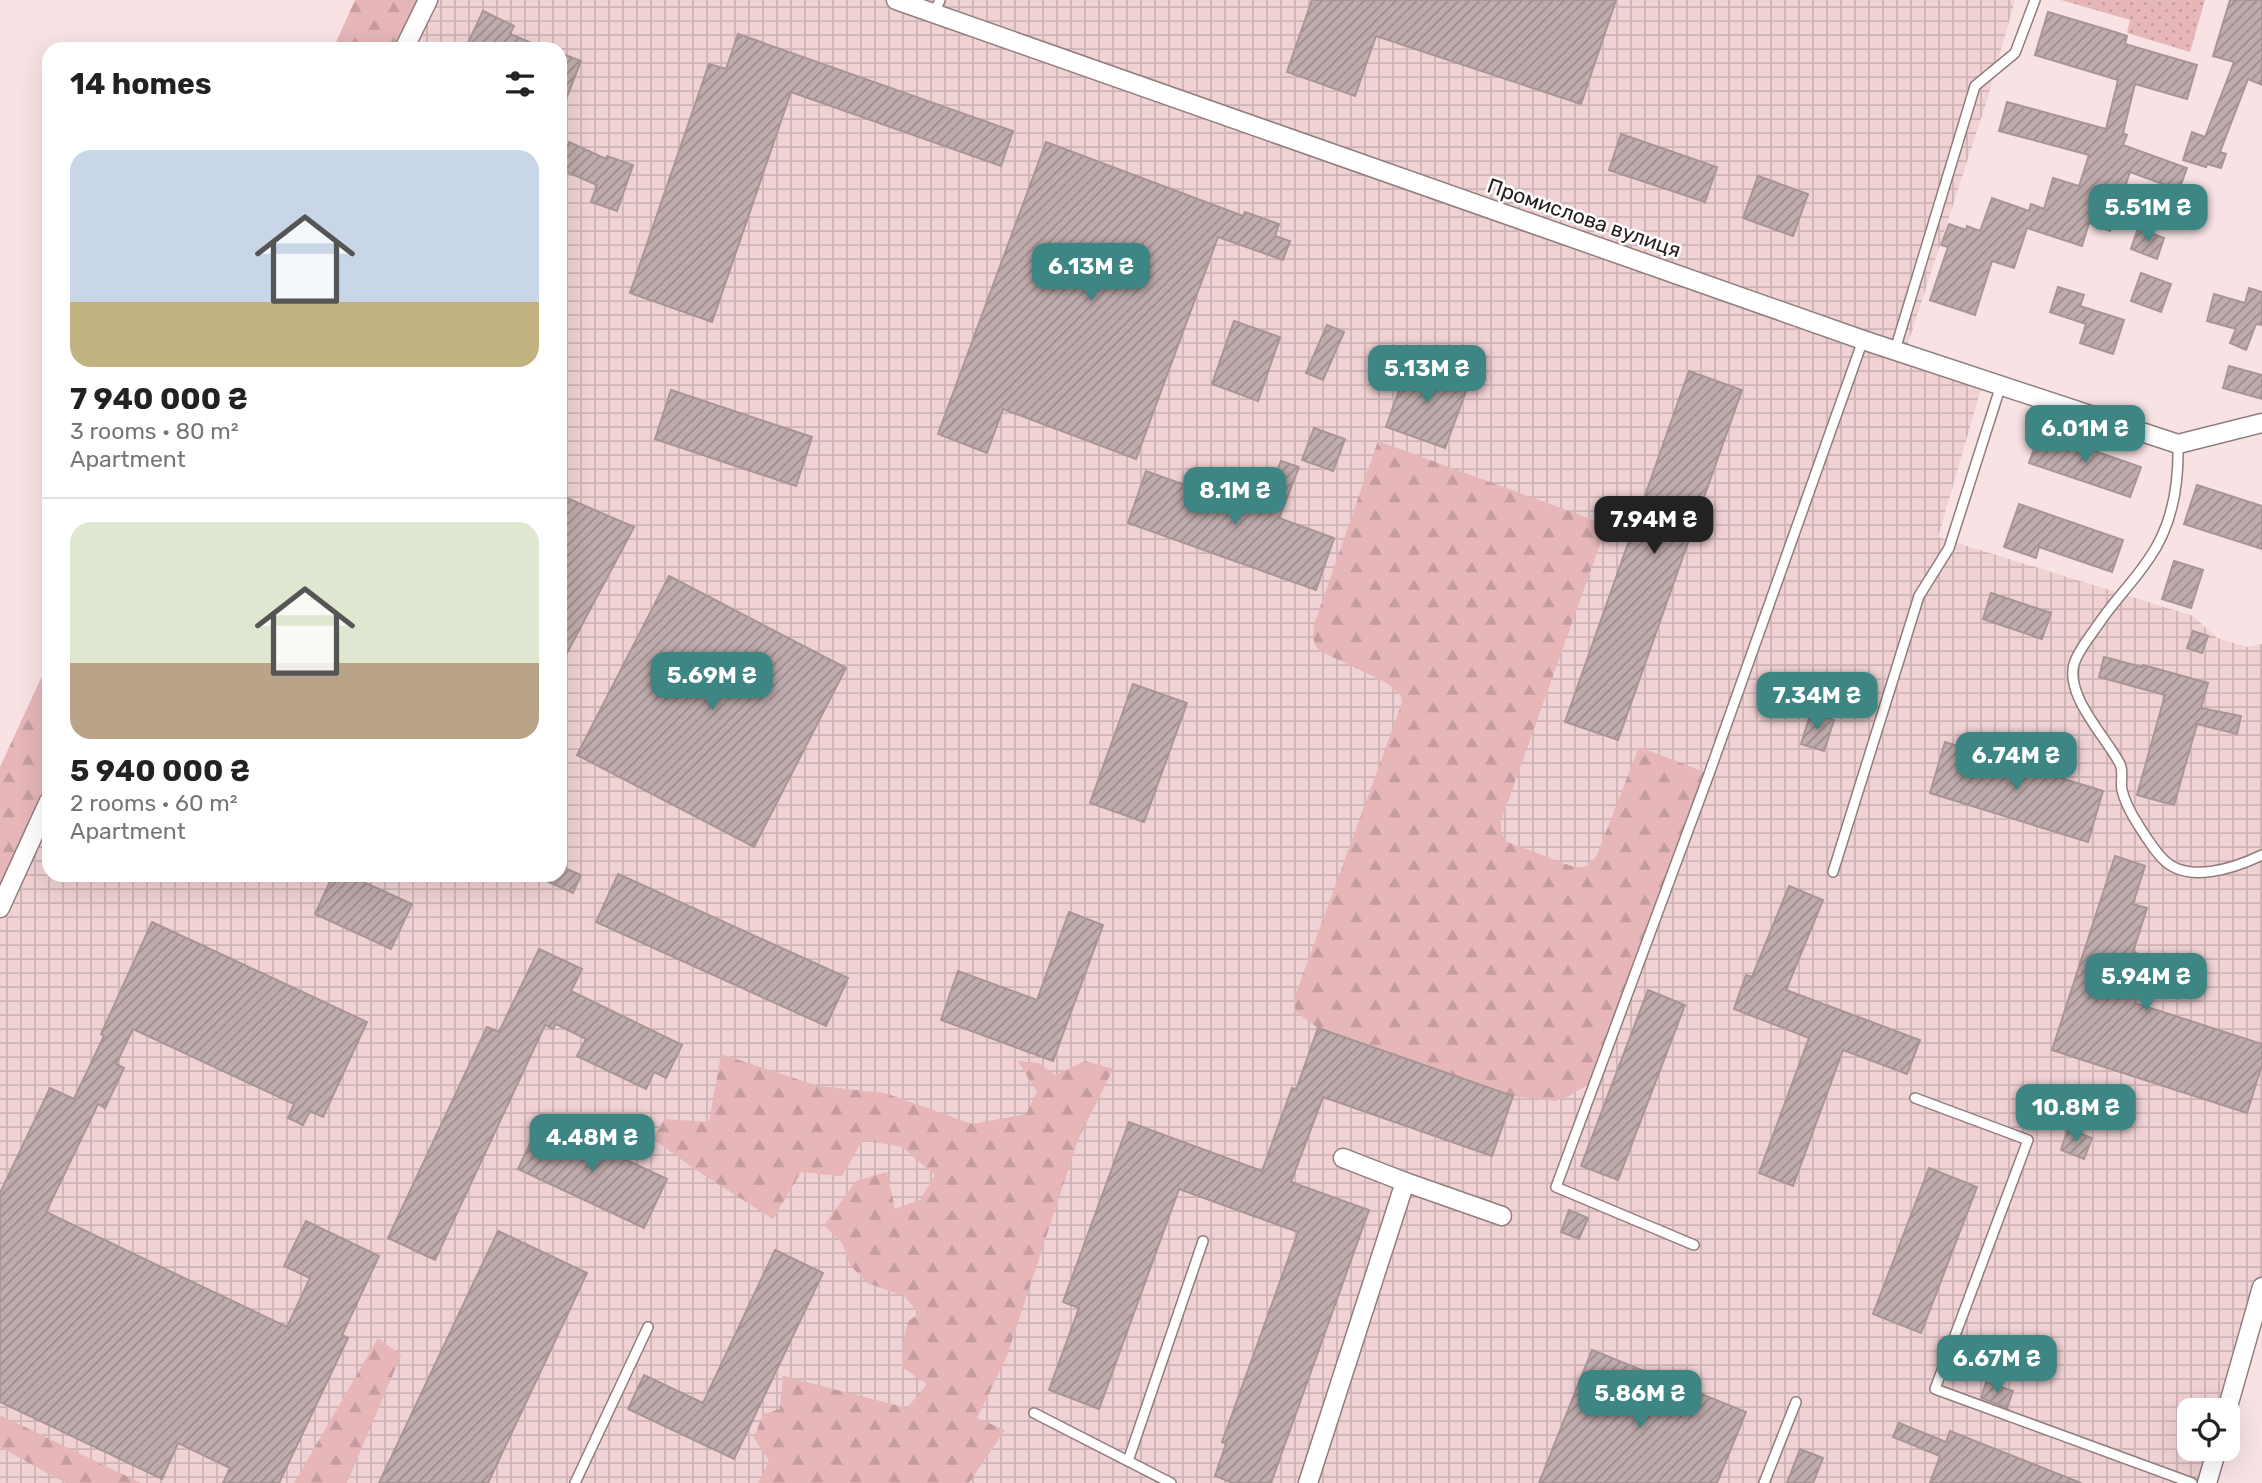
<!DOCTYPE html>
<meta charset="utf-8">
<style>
:root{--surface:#fff;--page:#f6f6f6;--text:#222;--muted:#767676;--line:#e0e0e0;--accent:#3e8684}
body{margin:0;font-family:Rubik,sans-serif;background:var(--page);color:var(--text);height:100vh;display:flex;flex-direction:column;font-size:26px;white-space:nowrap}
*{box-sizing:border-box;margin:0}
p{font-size:23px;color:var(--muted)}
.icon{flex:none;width:38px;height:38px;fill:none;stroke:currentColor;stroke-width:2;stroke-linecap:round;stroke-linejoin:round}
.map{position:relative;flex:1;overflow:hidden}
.side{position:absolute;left:42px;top:42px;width:525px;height:840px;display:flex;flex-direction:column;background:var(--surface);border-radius:21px;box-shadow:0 7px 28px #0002}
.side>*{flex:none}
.buttons{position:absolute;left:2177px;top:1398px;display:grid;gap:14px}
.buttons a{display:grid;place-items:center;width:63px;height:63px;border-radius:14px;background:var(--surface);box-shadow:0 7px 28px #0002;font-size:35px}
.price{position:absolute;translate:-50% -60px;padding:0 16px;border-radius:14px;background:var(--accent);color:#fff;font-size:23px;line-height:46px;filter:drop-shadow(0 2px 4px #0008)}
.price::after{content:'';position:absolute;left:50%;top:42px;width:21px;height:16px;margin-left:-10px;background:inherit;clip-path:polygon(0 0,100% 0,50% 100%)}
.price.active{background:#222;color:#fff}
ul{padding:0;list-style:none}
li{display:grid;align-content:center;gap:14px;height:371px;padding:0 28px}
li+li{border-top:2px solid var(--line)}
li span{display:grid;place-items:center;height:217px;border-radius:21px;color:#555}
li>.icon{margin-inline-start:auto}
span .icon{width:126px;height:126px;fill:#fffc;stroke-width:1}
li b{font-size:30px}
h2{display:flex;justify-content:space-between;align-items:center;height:84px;padding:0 28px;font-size:30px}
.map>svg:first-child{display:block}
.industrial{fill:url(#industrial-grid)}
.grass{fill:url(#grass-dots)}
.forest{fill:url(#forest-firs)}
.building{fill:url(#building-hatch);stroke:#a99596;stroke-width:2}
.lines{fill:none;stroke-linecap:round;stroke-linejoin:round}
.lane-casing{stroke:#917d7e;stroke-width:12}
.street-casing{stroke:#917d7e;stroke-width:21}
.lane{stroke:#fff;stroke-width:9}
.street{stroke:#fff;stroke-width:18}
.labels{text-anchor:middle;stroke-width:5;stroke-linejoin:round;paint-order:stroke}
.street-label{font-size:21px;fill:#282020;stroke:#fff}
</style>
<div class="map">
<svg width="2262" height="1483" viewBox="0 0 2262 1483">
<defs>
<pattern id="industrial-grid" width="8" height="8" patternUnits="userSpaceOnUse" patternTransform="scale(1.75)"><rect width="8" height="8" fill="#f0d2d4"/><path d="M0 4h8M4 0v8" fill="none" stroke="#ceb4b6"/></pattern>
<pattern id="grass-dots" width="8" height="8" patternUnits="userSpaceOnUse" patternTransform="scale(1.75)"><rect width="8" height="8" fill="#e6b6b9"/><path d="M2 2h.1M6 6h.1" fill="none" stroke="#c59c9f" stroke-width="1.8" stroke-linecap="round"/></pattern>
<pattern id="forest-firs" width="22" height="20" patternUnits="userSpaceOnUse" patternTransform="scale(1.75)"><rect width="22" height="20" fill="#e6b6b9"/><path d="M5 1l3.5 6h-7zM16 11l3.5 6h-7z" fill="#c59c9f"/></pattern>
<pattern id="building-hatch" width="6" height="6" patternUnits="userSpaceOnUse" patternTransform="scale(1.75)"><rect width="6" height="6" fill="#c1acad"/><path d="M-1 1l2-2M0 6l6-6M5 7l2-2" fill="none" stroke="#9d8c8c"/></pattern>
</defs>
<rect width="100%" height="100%" fill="#f9e2e3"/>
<!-- industrial -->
<path class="industrial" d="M428,0H2015L1987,100L1902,362L1981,389L1938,537L2193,616L2217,638L2247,647L2262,644V1279L2227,1410H2189V1449H2216L2207,1483H0V903L49,798V875H560V49H404Z"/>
<!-- grass -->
<path class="grass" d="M2061,0H2205L2190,52L2127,33L2130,20Z"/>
<!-- forest -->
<g class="forest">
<path d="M355,0H428L404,49H333Z"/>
<path d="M1378,441L1607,525L1501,821V832L1507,842L1574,867C1586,868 1591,865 1597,855L1639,747L1709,774L1596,1080L1567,1097L1555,1101L1513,1096L1318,1028L1296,1012L1294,1003L1296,993L1402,703L1401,696L1387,683L1320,651C1312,643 1313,636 1314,625Z"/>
<path d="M49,661V801L0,908V767Z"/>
<path d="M721,1054L818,1086L885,1093L972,1124L1026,1114L1037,1092L1018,1061L1039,1063L1055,1075L1085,1061L1113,1069L1078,1140L1007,1356L977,1418L1005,1430L969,1483H758L769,1461L754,1438L763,1414L780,1409L783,1376L907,1408L927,1384L902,1367L904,1338L908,1321L919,1314L904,1296L867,1283L850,1265L842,1243L824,1225L856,1181L887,1172L895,1209L920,1200L935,1175L902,1147L863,1140L842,1176L801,1172L773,1219L696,1170L653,1139L664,1119L709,1122Z"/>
<path d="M378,1338L401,1355L347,1483H294Z"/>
<path d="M0,1415L141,1483H66L0,1447Z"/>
</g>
<!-- building -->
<g class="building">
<path d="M1312,0H1616L1581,104L1376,36L1355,96L1287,72Z"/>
<path d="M2230,0H2262V85L2248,79L2220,152L2226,154L2221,168L2207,164L2206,167L2183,160L2192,132L2205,137L2234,62L2213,56Z"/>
<path d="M483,11L514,26L510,34L546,49H465Z"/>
<path d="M2048,12L2115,32L2127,36L2125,44L2197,65L2187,99L2135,84L2123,133L2127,135L2123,145L2187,168L2179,190L2130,172L2110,231L2089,223L2082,246L2027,228L2014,268L1992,261L1975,315L1930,300L1948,247L1941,245L1949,224L1966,230L1967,226L1980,231L1992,198L2029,211L2031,204L2044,209L2053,178L2079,186L2089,155L1999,131L2007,102L2106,129L2118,80L2035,55Z"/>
<path d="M738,34L1013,131L1001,166L791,92L712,322L630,293L709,64L726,69Z"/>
<path d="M560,53L581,61L561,112H560Z"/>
<path d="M1621,134L1717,167L1705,202L1609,170Z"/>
<path d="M569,142L606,159L607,156L633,165L617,211L591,202L597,185L560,169Z"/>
<path d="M1046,142L1243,216L1245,212L1279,224L1275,236L1290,241L1283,260L1218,237L1136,459L1003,409L987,453L938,434Z"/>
<path d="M1758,176L1808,194L1793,236L1743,218Z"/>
<path d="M2138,228L2164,238L2157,259L2131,249Z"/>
<path d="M2141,273L2171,284L2161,312L2131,301Z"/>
<path d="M2058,287L2084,295L2080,306L2124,320L2113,354L2080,343L2086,324L2050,312Z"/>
<path d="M2249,288L2262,292V325L2256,324L2246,350L2230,343L2236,329L2207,321L2214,294L2245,303Z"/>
<path d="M1234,321L1280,337L1258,401L1212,384Z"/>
<path d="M1327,325L1344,332L1323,380L1306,373Z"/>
<path d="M1409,362L1469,383L1445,448L1386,427Z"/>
<path d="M2229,366L2262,375V399L2223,388Z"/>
<path d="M1689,371L1742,390L1618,740L1565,722Z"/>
<path d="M671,390L812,437L796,486L655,439Z"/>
<path d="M1314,428L1345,439L1333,471L1302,460Z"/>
<path d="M2040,432L2141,467L2130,497L2029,463Z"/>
<path d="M1281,461L1299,467L1279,518L1334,538L1316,590L1128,523L1146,471L1261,512Z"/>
<path d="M2197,485L2262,506V549L2184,524Z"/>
<path d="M560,495L634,527L560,666Z"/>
<path d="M2019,504L2123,540L2112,572L2039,547L2036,558L2004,547Z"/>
<path d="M2174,561L2203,570L2191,608L2162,599Z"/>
<path d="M669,576L846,668L754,847L577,755Z"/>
<path d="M1991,593L2051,613L2042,639L1983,619Z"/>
<path d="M2193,631L2208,636L2202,653L2187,648Z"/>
<path d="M2104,657L2142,667L2143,665L2208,683L2201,708L2241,716L2237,734L2197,724L2174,805L2137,795L2165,695L2099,677Z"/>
<path d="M1133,684L1187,703L1144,822L1090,803Z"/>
<path d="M1811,712L1834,720L1824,751L1801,744Z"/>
<path d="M1945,742L2103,791L2088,842L1930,793Z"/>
<path d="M2115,856L2145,866L2133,904L2147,908L2133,952L2150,958L2135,1003L2262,1044V1065L2247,1113L2052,1050Z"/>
<path d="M560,866L581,875L573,893L533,875H560Z"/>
<path d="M618,874L848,978L826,1026L596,922Z"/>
<path d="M333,875H348L412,904L391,949L315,914Z"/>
<path d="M1789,886L1823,900L1786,990L1920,1040L1907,1074L1843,1050L1793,1186L1759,1173L1809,1038L1734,1009L1746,975L1752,977Z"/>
<path d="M1069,912L1103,925L1053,1061L941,1020L958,971L1037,1000Z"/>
<path d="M152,922L367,1022L323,1117L310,1111L303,1125L288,1118L294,1104L133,1029L116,1064L124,1068L105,1108L98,1104L46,1212L287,1327L310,1278L284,1266L306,1221L379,1256L342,1335L348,1338L279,1483H223L230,1468L178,1443L162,1479L0,1402V1193L50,1088L74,1099L104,1036L101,1034Z"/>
<path d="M539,949L582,969L571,991L682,1045L666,1078L654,1072L646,1089L577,1056L586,1039L556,1024L553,1029L545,1025L435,1260L388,1238L487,1027L499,1032Z"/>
<path d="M1648,990L1685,1005L1618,1180L1581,1166Z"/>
<path d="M1318,1028L1513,1096L1492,1156L1323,1097L1291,1182L1369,1210L1271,1483H1233L1215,1476L1226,1444L1222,1442L1298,1232L1179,1189L1099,1409L1049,1390L1079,1308L1063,1302L1129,1122L1262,1171L1292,1088L1296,1090Z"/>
<path d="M541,1120L667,1179L644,1228L518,1169Z"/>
<path d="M2068,1129L2092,1138L2084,1159L2061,1150Z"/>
<path d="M1929,1168L1977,1187L1921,1333L1873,1314Z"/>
<path d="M1569,1210L1588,1218L1579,1239L1561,1232Z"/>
<path d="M498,1231L587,1273L488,1483H379Z"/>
<path d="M775,1250L823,1273L734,1459L628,1409L644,1375L703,1403Z"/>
<path d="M1592,1350L1746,1412L1717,1483H1539Z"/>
<path d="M1986,1382L2013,1391L2007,1408L1981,1398Z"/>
<path d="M1899,1423L1946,1442L1950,1431L2081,1483H1930L1940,1456L1893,1437Z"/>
<path d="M1800,1449L1823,1458L1813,1483H1787Z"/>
</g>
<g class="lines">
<!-- lane casing -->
<g class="lane-casing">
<g id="lane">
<path d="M934,13L940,0"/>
<path d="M1895,350L1975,86L2015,53L2035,0"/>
<path d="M2178,444C2179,484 2172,527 2148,560C2134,581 2116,599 2102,619C2093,633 2079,648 2074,664C2065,696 2106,737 2120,764C2124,772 2120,781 2122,790C2126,807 2137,823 2146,837C2151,844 2156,852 2162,858C2186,885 2235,868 2262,855"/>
<path d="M1833,872L1919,596L1949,548L2001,385"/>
<path d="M1915,1098L2028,1140L1935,1389L2192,1483"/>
<path d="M1694,1245L1556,1187L1709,774L1863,340"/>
<path d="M1034,1413L1171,1483"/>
<path d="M1128,1461L1203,1241"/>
<path d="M575,1483L648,1327"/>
<path d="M1764,1483L1796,1402"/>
</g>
</g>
<!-- street casing -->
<g class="street-casing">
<g id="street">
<path d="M896,0L1863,340L2178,444L2262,423"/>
<path d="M404,49L428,0"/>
<path d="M0,908L49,801"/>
<path d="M1405,1182L1502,1216"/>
<path d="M2227,1410L2262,1287"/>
<path d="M1308,1483L1405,1182L1343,1158"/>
<path d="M2207,1483L2217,1449"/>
</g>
</g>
<!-- lane -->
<use href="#lane" class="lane"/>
<!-- street -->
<use href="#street" class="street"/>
</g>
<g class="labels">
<!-- street labels -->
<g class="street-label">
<text transform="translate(1584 218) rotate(19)" y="7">Промислова вулиця</text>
</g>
</g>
</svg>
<div class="buttons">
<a><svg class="icon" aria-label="locate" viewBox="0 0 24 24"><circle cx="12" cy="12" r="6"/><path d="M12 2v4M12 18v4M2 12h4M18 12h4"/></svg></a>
</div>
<b class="price" style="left:2148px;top:244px">5.51M ₴</b>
<b class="price" style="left:1091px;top:303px">6.13M ₴</b>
<b class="price" style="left:1427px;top:405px">5.13M ₴</b>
<b class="price" style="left:2085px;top:465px">6.01M ₴</b>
<b class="price" style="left:1235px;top:527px">8.1M ₴</b>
<b class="price active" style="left:1654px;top:556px">7.94M ₴</b>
<b class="price" style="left:712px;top:712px">5.69M ₴</b>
<b class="price" style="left:1817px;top:732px">7.34M ₴</b>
<b class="price" style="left:2016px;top:792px">6.74M ₴</b>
<b class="price" style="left:2146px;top:1013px">5.94M ₴</b>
<b class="price" style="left:2076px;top:1144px">10.8M ₴</b>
<b class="price" style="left:592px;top:1174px">4.48M ₴</b>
<b class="price" style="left:1997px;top:1395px">6.67M ₴</b>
<b class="price" style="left:1640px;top:1430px">5.86M ₴</b>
<section class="side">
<h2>14 homes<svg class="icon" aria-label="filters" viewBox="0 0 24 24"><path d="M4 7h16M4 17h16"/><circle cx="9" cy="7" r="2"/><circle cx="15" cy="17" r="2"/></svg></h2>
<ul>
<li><span style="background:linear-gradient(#c9d6e8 70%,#c2b280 0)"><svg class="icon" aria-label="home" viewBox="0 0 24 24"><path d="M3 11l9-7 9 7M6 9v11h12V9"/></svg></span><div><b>7 940 000 ₴</b><p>3 rooms · 80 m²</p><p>Apartment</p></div></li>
<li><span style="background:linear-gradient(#dfe7d0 65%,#b9a48a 0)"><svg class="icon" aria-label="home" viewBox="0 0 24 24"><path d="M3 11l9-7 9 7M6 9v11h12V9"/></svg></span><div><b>5 940 000 ₴</b><p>2 rooms · 60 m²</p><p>Apartment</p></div></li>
</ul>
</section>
</div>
